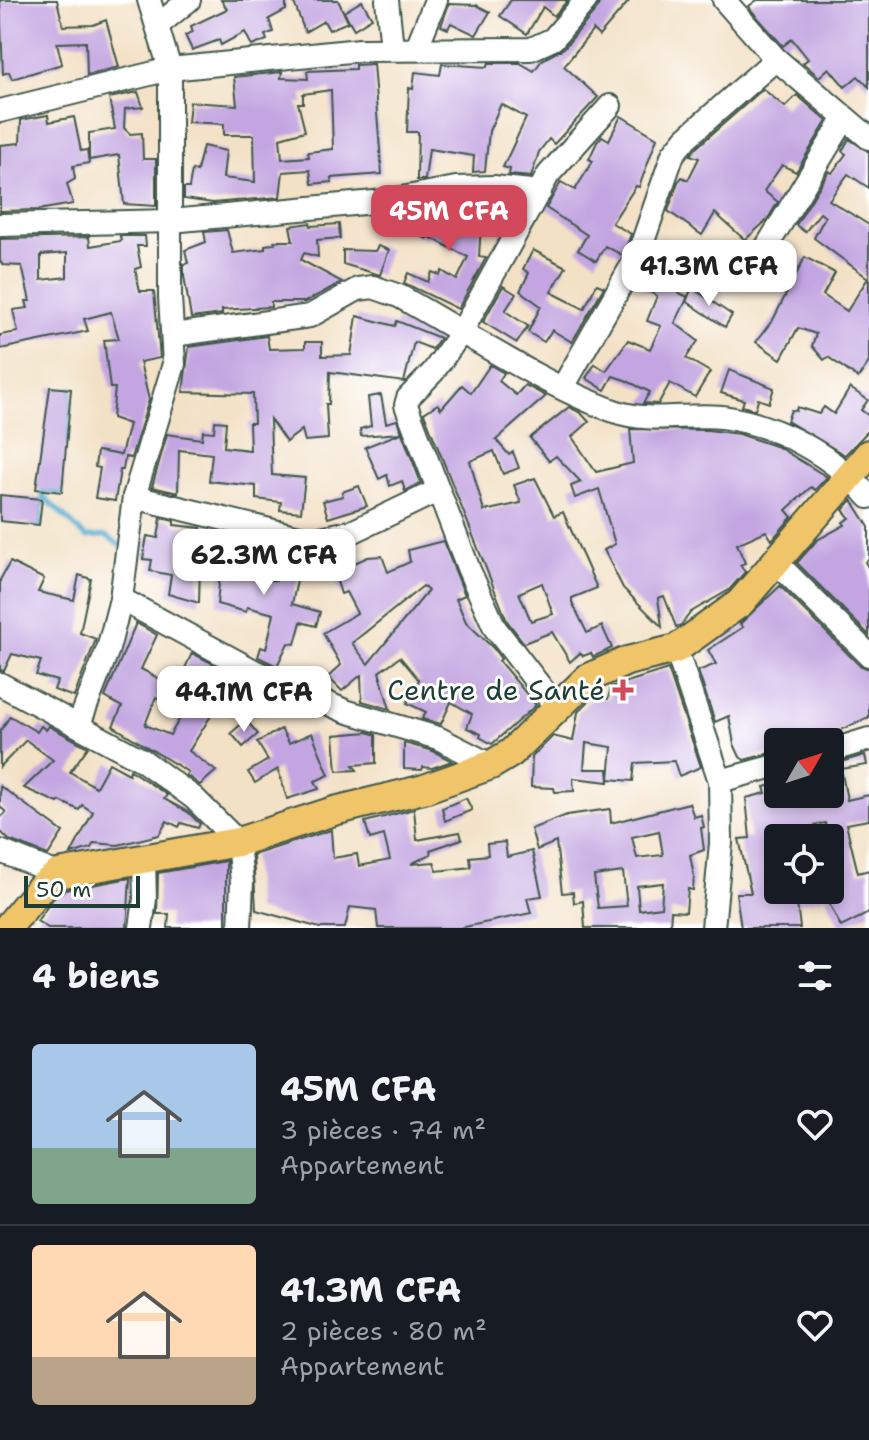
<!DOCTYPE html>
<html lang="fr">
<meta charset="utf-8">
<style>
:root{--surface:#171b24;--page:#242831;--text:#f1f3f6;--muted:#9ea1a6;--line:#363941;--accent:#d1495b}
body{margin:0;font-family:"Shantell Sans",sans-serif;background:var(--page);color:var(--text);height:100vh;display:flex;flex-direction:column;font-size:30px;white-space:nowrap}
*{box-sizing:border-box;margin:0}
p{font-size:26px;color:var(--muted)}
.icon{flex:none;width:44px;height:44px;fill:none;stroke:currentColor;stroke-width:2;stroke-linecap:round;stroke-linejoin:round}
.map{position:relative;height:928px;overflow:hidden}
.panel{display:flex;flex-direction:column;background:var(--surface);flex:1}
.panel>*{flex:none}
.needle{width:52px;rotate:51deg}
.fabs{position:absolute;left:764px;top:728px;display:grid;gap:16px}
.fabs a{display:grid;place-items:center;width:80px;height:80px;border-radius:8px;background:var(--surface);box-shadow:0 4px 12px #0003;font-size:40px}
.scale{position:absolute;left:24px;bottom:20px;width:116px;box-sizing:border-box;padding-left:8px;border:4px solid #1f3d34;border-top:0;font-size:22px;line-height:28px;white-space:nowrap;color:#1f3d34;-webkit-text-stroke:6px #fff;paint-order:stroke}
.price{position:absolute;translate:-50% -68px;padding:0 18px;border-radius:16px;background:#fff;color:#222;font-size:26px;line-height:52px;filter:drop-shadow(0 2px 4px #0008)}
.price::after{content:'';position:absolute;left:50%;top:48px;width:24px;height:18px;margin-left:-12px;background:inherit;clip-path:polygon(0 0,100% 0,50% 100%)}
.price.on{background:var(--accent);color:#fff}
ul{padding:0;list-style:none}
li{display:flex;align-items:center;gap:24px;height:200px;padding:0 32px}
li+li{border-top:2px solid var(--line)}
li span{display:grid;place-items:center;flex:none;width:224px;height:160px;border-radius:8px;color:#555}
li>.icon{margin-inline-start:auto}
span .icon{width:96px;height:96px;fill:#fffc;stroke-width:1}
li b{font-size:34px}
h2{display:flex;justify-content:space-between;align-items:center;height:96px;padding:0 32px;font-size:34px}
.map>svg:first-child{display:block}
.lines{fill:none;stroke-linecap:round;stroke-linejoin:round}
.stream{stroke:#53acd1;stroke-width:5}
.building{fill:#c3a6e1;fill-rule:evenodd}
.minor-casing{stroke:#3f564a;stroke-width:26}
.major-casing{stroke:#3f564a;stroke-width:32}
.minor{stroke:#fff;stroke-width:22}
.major{stroke:#f0c469;stroke-width:28}
.poi-dot{fill:#d1495b;stroke:#fff;stroke-width:3}
.labels{text-anchor:middle;stroke-width:6;stroke-linejoin:round;paint-order:stroke}
.poi-label{font-size:28px;fill:#1f3d34;stroke:#fff;text-anchor:end}
</style>
<div class="map">
<svg width="869" height="928" viewBox="0 0 869 928">
<rect width="100%" height="100%" fill="#fff"/>
<filter id="ink" filterUnits="userSpaceOnUse"><feTurbulence type="fractalNoise" baseFrequency=".0125" numOctaves="2"/><feDisplacementMap in="SourceGraphic" scale="16" xChannelSelector="R" yChannelSelector="G"/><feConvolveMatrix kernelMatrix="1 2 1 2 8 2 1 2 1" color-interpolation-filters="sRGB"/></filter>
<filter id="wash" filterUnits="userSpaceOnUse"><feTurbulence type="fractalNoise" baseFrequency=".006" numOctaves="4" result="noise"/><feDisplacementMap in="SourceGraphic" scale="32" xChannelSelector="R" yChannelSelector="G"/><feGaussianBlur stdDeviation="1.8" result="paint"/><feColorMatrix in="noise" values="0 0 0 0 0 0 0 0 0 0 0 0 0 0 0 0 0 1.4 0 .05"/><feComposite in="paint" operator="in"/></filter>
<g filter="url(#wash)">
<rect width="100%" height="100%" fill="#f3e1c6"/>
<g class="lines">
<!-- stream -->
<g class="stream">
<path d="M66,443L71,389"/>
<path d="M43,496V491L61,493L62,485"/>
<path d="M43,496L86,537L106,536L120,545"/>
<path d="M33,524L40,525L43,496"/>
</g>
</g>
<g id="blocks">
<!-- building -->
<g class="building">
<path d="M0,0H57L63,26L93,25L106,20L119,67L87,75L86,42L57,43L62,64L12,79L9,72L3,74Z"/>
<path d="M221,0H286V10L269,19L273,32L265,35L267,40L252,46L245,32L221,45L219,40L192,50L185,35L193,32L191,26L227,9Z"/>
<path d="M293,0H338L348,22L329,30L324,21L305,32Z"/>
<path d="M511,0H568L554,16L543,7L527,34L500,16Z"/>
<path d="M600,0H630L599,36L593,30L564,66L598,97L554,144L549,139L539,152L531,177L509,175L510,169L503,167L526,118L501,104L489,131L485,171L473,172L474,156L429,149L425,180H417L418,132H407L409,88L413,89L415,72L440,75L442,64L487,67L489,63H520L534,71L542,60L564,48L597,9Z"/>
<path d="M757,0H869V87L858,76L845,87L829,68L819,77L803,63L808,59L792,39L783,46L751,10L749,6Z"/>
<path d="M362,1L372,18L354,29L344,12Z"/>
<path d="M449,4L476,5L490,12L476,35L451,23L448,29L441,26Z"/>
<path d="M373,64L382,174L331,178L332,182L312,184L310,170L283,172L280,197L213,203L184,199V188H189L192,170L197,171L203,146L226,151L223,178L255,182L254,135H224V124L188,122L190,102L237,105L234,77L282,72L281,78L308,79L307,71L355,69V65ZM331,90L333,149L308,152L309,157L282,159L280,138L305,131L298,103H303V94Z"/>
<path d="M763,89L785,107L797,95L827,121L796,172L782,165L764,191L778,202L767,220L745,240L715,213L702,235L668,211L678,182L682,177L688,180L699,158L690,155L696,148Z"/>
<path d="M138,92L143,107L125,109L124,128L130,134L142,133L143,159H156V206L124,204L119,155L89,160V133L115,129L109,98Z"/>
<path d="M48,115L49,122L74,117L81,151L87,150L89,163L73,166L75,179L67,184L73,204L38,210L0,211V145L20,143L21,120Z"/>
<path d="M621,116L657,138L639,187L636,186L612,223L631,234L626,247L622,255L605,246L596,261L578,250L587,235L546,208L561,182L575,190L593,161L589,159L597,142L602,136L609,140Z"/>
<path d="M849,139L869,152V188L848,174L829,200L869,225V362L858,378L828,357L824,360L812,346L816,334L798,328L781,359L756,342L774,318L805,257L835,273L823,295L847,311L868,278L814,238L825,217L820,213L805,232L796,225L829,171L832,173L846,154L842,151Z"/>
<path d="M452,203L461,206L459,212L481,224L479,257L486,258L458,309L404,283L408,273L428,282L432,272L440,275L442,271L457,280L468,257L428,236L427,239L405,229L412,211L435,221L443,205Z"/>
<path d="M310,223L311,226L339,224L340,238L317,240L318,257L304,253L301,260L342,282L305,302H271V307L222,310V314L191,318L184,276V264L188,263L185,250L206,242L204,232L227,230L233,253L265,249V245L275,244L274,241H293L290,226Z"/>
<path d="M120,236H145L146,246H137L141,267L135,269L140,291H154L160,358L140,362L149,400L131,458L125,457L123,470H120L115,501L95,498L100,468L95,467L97,451L121,455L129,424L112,418L115,388H110L104,340L119,339L111,312L84,319L88,331L0,349V335L18,332L13,310L28,308L26,301H30L22,266L3,265L0,261V239L89,237L90,246L121,241ZM67,253V277L41,280V255Z"/>
<path d="M378,246L389,250L380,275L343,264V250L375,251Z"/>
<path d="M533,250L566,267L551,292L584,309L597,284L604,287L572,342L552,330L544,342L528,332L541,306L520,291L529,273L523,269Z"/>
<path d="M649,272L668,281L666,287L688,297L675,323L698,341L686,358L710,372L695,397L670,383L658,404L643,403L650,392L625,380L613,376L605,390L586,378L595,364L606,371L628,340L650,349L661,326L647,321L657,296L641,287Z"/>
<path d="M503,286L516,294L505,311L528,326L517,343L483,322Z"/>
<path d="M692,288L732,315L725,327L686,301Z"/>
<path d="M357,316L395,326L397,321L440,338L432,349L414,342L404,382L330,372L329,404H326L328,439L305,441L302,430L286,442L270,419L272,475L305,478L301,512L280,510L281,502L256,499V486L209,481L212,454L179,450L178,493L152,487L167,434L202,439L203,431L214,432L215,421L226,422L224,447L250,450L249,423H254L253,394L183,392L189,347L267,336L269,349L305,348V342H322V356L351,355Z"/>
<path d="M490,365L504,373L499,381L516,395L525,385L546,396L496,440L509,455L513,452L519,468L503,474L494,451L470,461L484,511L521,503L514,485L535,478L554,516L563,512L597,588L572,598V602L587,633L602,626L612,648L593,657L591,653L583,656L580,653L570,662L552,632L524,643L507,621L424,413L438,404L441,409L462,385L471,393ZM542,583L553,614L531,621L519,593Z"/>
<path d="M729,370L774,388L769,403L758,399L755,410L742,406L744,400L721,393Z"/>
<path d="M50,387L71,389L62,492L36,489Z"/>
<path d="M850,388L868,400L861,410L869,416V430L845,455L787,421L791,410L796,411L797,407L819,414L824,407L834,414Z"/>
<path d="M381,395L386,423L397,420L421,483L405,491L402,481L390,486L387,475L379,479L365,447L401,433L361,436L360,429L371,426L368,397Z"/>
<path d="M569,407L581,413L589,422L572,437L596,472L633,463L630,429L708,430L739,434L778,447L827,477L815,490L811,487L786,510L792,517L772,540L766,531L737,544L745,563L740,565L745,572L729,590L691,612L681,625L676,627L664,596L658,598L662,627L623,588L604,550L615,544L599,489L575,498L571,486L581,482L556,456L549,461L530,438Z"/>
<path d="M359,486L367,506L328,518L323,501L343,496L342,492Z"/>
<path d="M0,495L42,499L39,525L0,521Z"/>
<path d="M852,500L869,527V559L865,562L869,569V635L797,563L817,540L845,525L843,522L850,518L843,510Z"/>
<path d="M161,518L174,521V525L201,528L199,603L168,594L171,575L150,571L152,560L143,559L147,536L158,538Z"/>
<path d="M224,533L250,540L249,544L245,543L243,573L276,581L281,558L301,562L292,604L320,612L316,626L301,622L295,644L288,643L277,666L258,657L261,647L266,649L274,614L247,607L246,612L217,604Z"/>
<path d="M443,541L465,595L456,599L466,622L493,648L501,659L499,661L536,705L492,744L480,737L481,734L467,728L472,714L451,702L441,724L422,719L426,712L407,703L419,680L400,657L379,672L390,709L362,701L361,675L342,691L328,677L341,665L323,633L357,613L346,592L341,594L334,572L368,557L382,556L388,572L410,562L408,550ZM423,586L428,591L368,664L352,643Z"/>
<path d="M10,562L44,579L38,592L74,600L79,575L91,579L80,633L96,639L74,697L54,690L57,681L36,675L41,661L12,654L4,671L0,670V580Z"/>
<path d="M780,586L859,665L869,669V717L815,742L812,736L800,742H778V751L744,760L740,757L734,744L729,716L715,722L698,671L716,664L708,650L743,627L740,624Z"/>
<path d="M136,623L157,635L141,669L165,682L169,674L180,679L192,653L287,701L284,708L257,696L250,709L222,698L189,751L216,771L200,785L186,775L188,772L113,726L122,707L105,697ZM156,697L183,713L170,735L145,725Z"/>
<path d="M668,669L701,767L679,776L674,761L635,763L633,781L609,779L612,747L586,743L584,769H608L609,782L573,778L574,791L555,792L554,788L531,787L532,757L553,736L573,741L578,712L593,697L608,699L611,687Z"/>
<path d="M10,716L37,732L41,726L46,730L49,726L88,747L70,772L96,787L109,763L129,774L130,770L167,795L164,799L188,812L200,824L198,828L181,823L179,827L167,821L159,835L118,845L94,843L91,848L71,854L93,812L82,805L79,810L60,801L58,803L24,788L53,760L26,740L0,767V732Z"/>
<path d="M246,720L258,734L243,747L231,733Z"/>
<path d="M281,729L289,743L312,733L329,775L315,781L319,789L287,799L278,769L255,783L248,772L268,760L257,742Z"/>
<path d="M368,732L376,735V763L353,765L357,770L337,771L334,735Z"/>
<path d="M404,743L433,751L452,761L432,768L423,767L422,770L404,769Z"/>
<path d="M865,755L867,765L841,769L847,800L869,795V820L846,824L858,873L869,870V913L841,927L826,897L797,903L800,928H741L736,893H751L739,839L750,838L746,798L766,793L764,787L778,784V794H830V765ZM825,823L830,838V890H778V835Z"/>
<path d="M0,786L63,832L48,855L9,840L0,831V818L6,812L0,807Z"/>
<path d="M466,798L472,810L445,821L442,808Z"/>
<path d="M689,803L694,817L701,815L704,827L701,828L704,850L690,855L694,876L693,890L688,889L686,912L671,911L670,928H585L583,901L574,903L573,892L562,893L556,842L537,850L531,829L567,815L610,809L611,823ZM659,831L663,855L637,858L632,837ZM623,872L627,906L598,908L594,876ZM663,883L661,907L639,910L637,886Z"/>
<path d="M414,809L417,840L460,832L462,839L430,850L431,854L411,864L434,862L437,871L471,867L470,857L488,855L487,844L505,842L507,857L532,851L542,896L527,898L531,913L460,928H378L376,910L350,907L345,928H320L256,910L253,855L331,830L333,858L357,854L359,866L390,860L384,835L370,839L365,822Z"/>
<path d="M226,861V928H168L169,914H157L158,873Z"/>
<path d="M130,878L127,928H48L37,921L53,899L65,890Z"/>
</g>
</g>
</g>
<g filter="url(#ink)">
<use href="#blocks" fill-opacity="0" stroke="#3f564a" stroke-width="2"/>
<g class="lines">
<!-- minor casing -->
<g class="minor-casing">
<g id="minor">
<path d="M387,0L392,48"/>
<path d="M724,0L776,59L869,138"/>
<path d="M157,26L189,0"/>
<path d="M417,47L436,0"/>
<path d="M0,111L170,69L360,50L531,49L553,39L586,0"/>
<path d="M0,225L171,221L385,201L456,188L494,187L540,192"/>
<path d="M764,251L845,118"/>
<path d="M173,335L310,316L358,289L373,287L399,296C466,333 543,385 614,411C650,424 686,413 722,417C777,424 834,456 869,497"/>
<path d="M563,387L639,253L673,154L686,138L776,59"/>
<path d="M134,497L311,540L354,531L437,491"/>
<path d="M777,563L869,655"/>
<path d="M121,599L254,671L345,711L438,738L491,765"/>
<path d="M676,649L720,781L721,843L713,928"/>
<path d="M0,684L142,760L194,798L238,842L242,882L240,928"/>
<path d="M556,707L495,628L469,570L406,405L408,398L433,372L462,331L548,175L610,106"/>
<path d="M79,724L108,649L121,599L134,497L174,364L170,297V69L149,0"/>
<path d="M830,751L869,739"/>
<path d="M720,781L778,765"/>
<path d="M0,851L58,874"/>
<path d="M141,928L145,899L144,859"/>
</g>
</g>
<!-- major casing -->
<g class="major-casing">
<path id="major" d="M7,928L41,887L58,874L238,842L334,811L424,789L491,765L511,753L588,678L627,661L676,649L740,603L869,454"/>
</g>
<!-- minor -->
<use href="#minor" class="minor"/>
<!-- major -->
<use href="#major" class="major"/>
</g>
</g>
<!-- markers -->
<path class="poi-dot" d="M619 678h8v8h8v8h-8v8h-8v-8h-8v-8h8z"/>
<g class="labels">
<!-- poi labels -->
<g class="poi-label">
<text x="605" y="700">Centre de Santé</text>
</g>
</g>
</svg>
<div class="fabs">
<a><svg class="needle" viewBox="-14 -14 28 28"><path d="M0-13l5 13h-10z" fill="#e53935"/><path d="M0 13l5-13h-10z" fill="#9ea1a6"/></svg></a>
<a><svg class="icon" aria-label="locate" viewBox="0 0 24 24"><circle cx="12" cy="12" r="6"/><path d="M12 2v4M12 18v4M2 12h4M18 12h4"/></svg></a>
</div>
<div class="scale">50 m</div>
<b class="price on" style="left:449px;top:253px">45M CFA</b>
<b class="price" style="left:709px;top:308px">41.3M CFA</b>
<b class="price" style="left:264px;top:597px">62.3M CFA</b>
<b class="price" style="left:244px;top:734px">44.1M CFA</b>
</div>
<section class="panel">
<h2>4 biens<svg class="icon" aria-label="filters" viewBox="0 0 24 24"><path d="M4 7h16M4 17h16"/><circle cx="9" cy="7" r="2"/><circle cx="15" cy="17" r="2"/></svg></h2>
<ul>
<li><span style="background:linear-gradient(#a9c7e8 65%,#7fa58c 0)"><svg class="icon" aria-label="home" viewBox="0 0 24 24"><path d="M3 11l9-7 9 7M6 9v11h12V9"/></svg></span><div><b>45M CFA</b><p>3 pièces · 74 m²</p><p>Appartement</p></div><svg class="icon" aria-label="heart" viewBox="0 0 24 24"><path d="M12 20l-8-8c-3-5 5-10 8-4 3-6 11-1 8 4z"/></svg></li>
<li><span style="background:linear-gradient(#ffd9b3 70%,#b9a48a 0)"><svg class="icon" aria-label="home" viewBox="0 0 24 24"><path d="M3 11l9-7 9 7M6 9v11h12V9"/></svg></span><div><b>41.3M CFA</b><p>2 pièces · 80 m²</p><p>Appartement</p></div><svg class="icon" aria-label="heart" viewBox="0 0 24 24"><path d="M12 20l-8-8c-3-5 5-10 8-4 3-6 11-1 8 4z"/></svg></li>
</ul>
</section>
